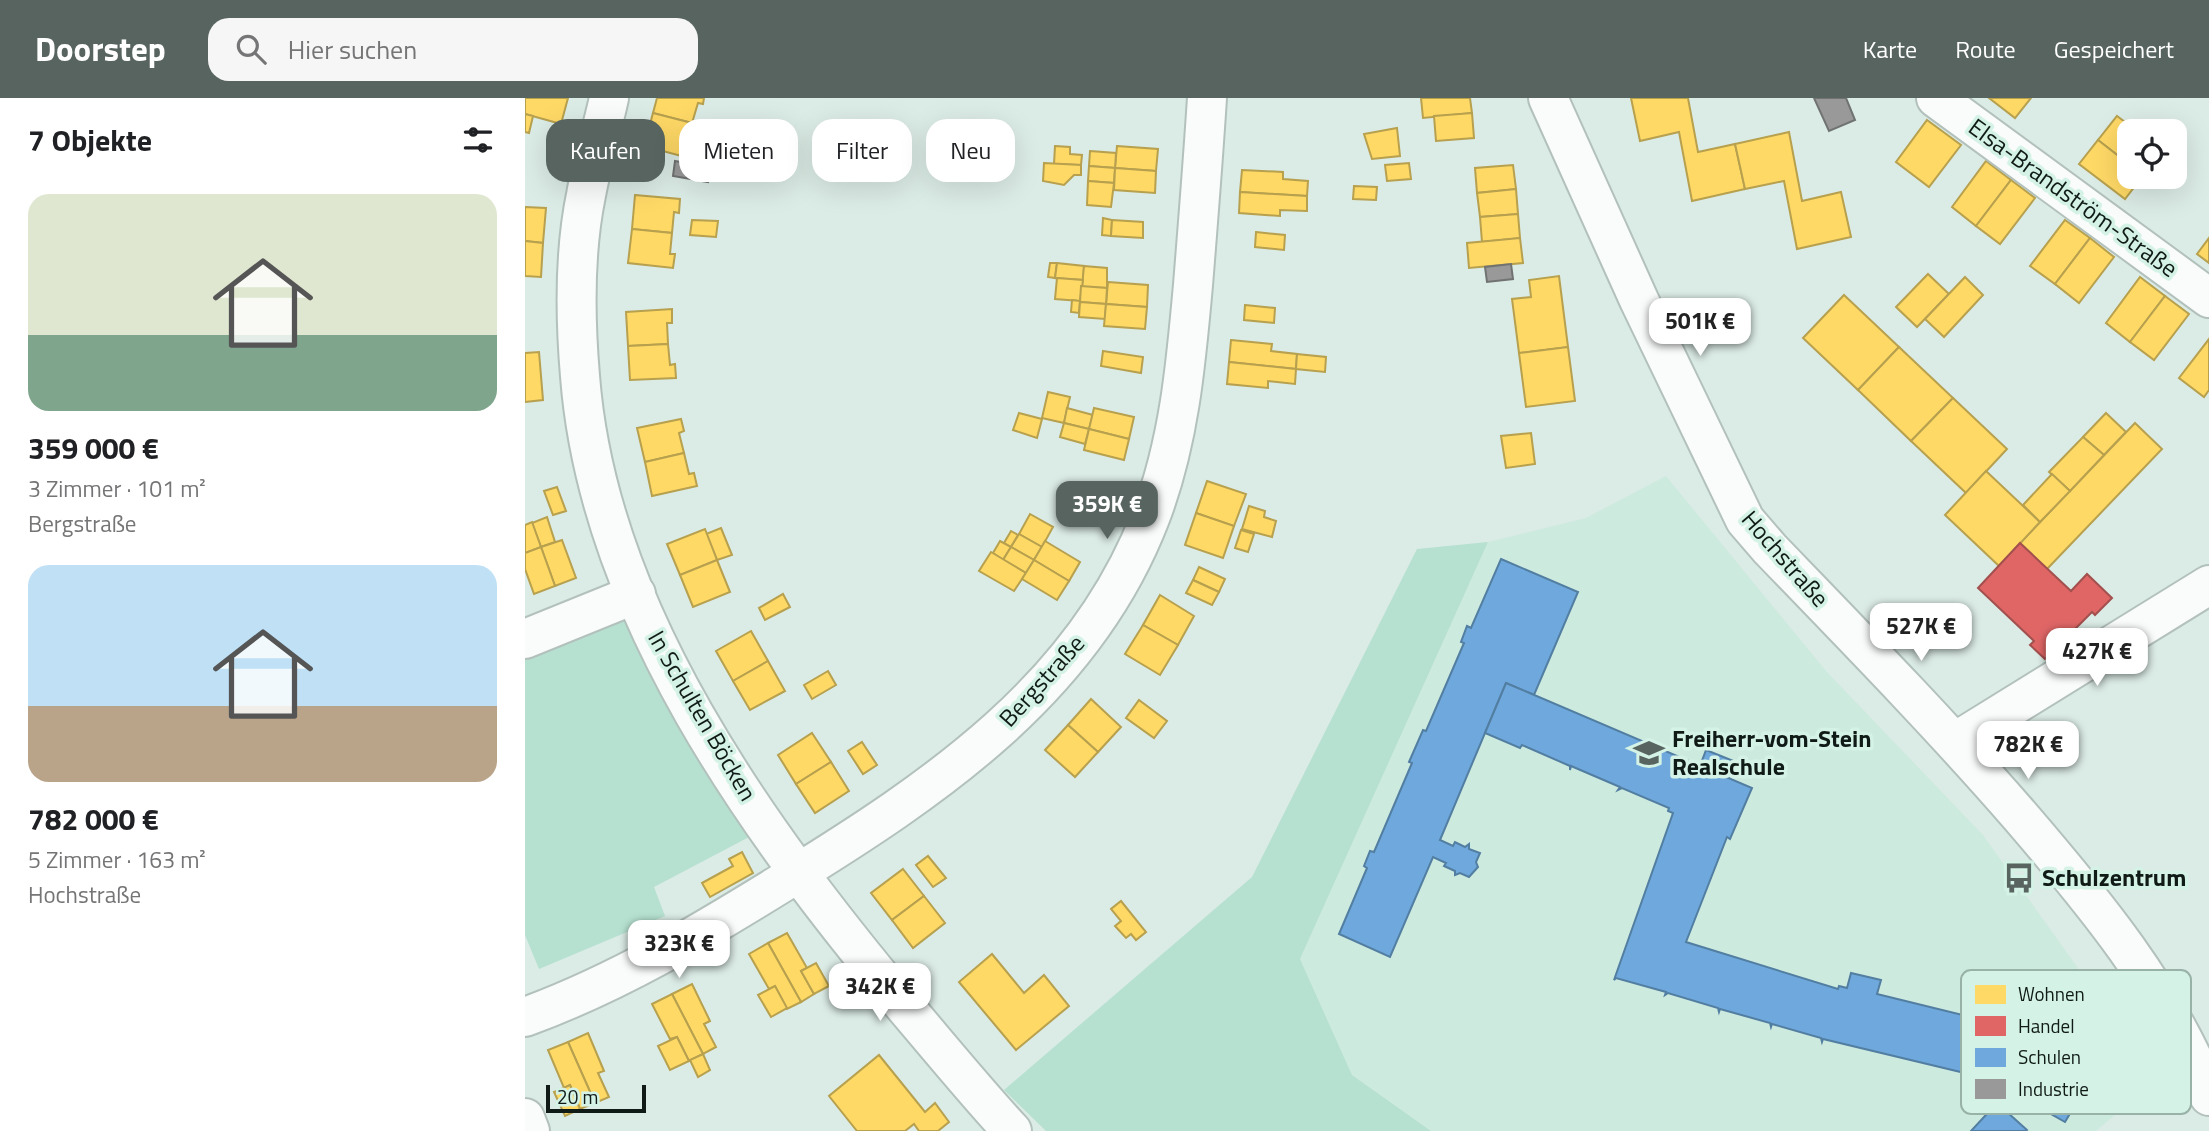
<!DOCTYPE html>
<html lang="de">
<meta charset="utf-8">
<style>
:root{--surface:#fff;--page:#f6f6f6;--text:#202124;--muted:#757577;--accent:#57645f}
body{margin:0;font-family:"Titillium Web",sans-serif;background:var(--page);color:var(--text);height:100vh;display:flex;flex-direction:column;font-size:26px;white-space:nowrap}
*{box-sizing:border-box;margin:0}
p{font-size:23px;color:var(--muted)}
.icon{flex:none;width:38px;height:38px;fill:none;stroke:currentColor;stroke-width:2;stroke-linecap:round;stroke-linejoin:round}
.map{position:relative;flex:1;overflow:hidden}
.panel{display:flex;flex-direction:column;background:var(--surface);width:525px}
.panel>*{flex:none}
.banner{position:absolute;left:21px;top:21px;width:665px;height:63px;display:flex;gap:14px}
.controls{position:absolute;left:1592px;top:21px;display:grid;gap:14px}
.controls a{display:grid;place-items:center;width:70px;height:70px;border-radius:14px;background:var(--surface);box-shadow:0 7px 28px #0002;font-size:35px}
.scale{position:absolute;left:21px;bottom:18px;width:100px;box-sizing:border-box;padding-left:7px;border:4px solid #101b17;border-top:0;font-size:19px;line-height:24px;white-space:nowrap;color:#101b17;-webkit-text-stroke:5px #d4f2e6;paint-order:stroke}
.price{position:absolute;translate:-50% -60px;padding:0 16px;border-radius:14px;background:#fff;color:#222;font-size:23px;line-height:46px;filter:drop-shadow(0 2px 4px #0008)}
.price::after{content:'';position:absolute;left:50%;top:42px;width:21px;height:16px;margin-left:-10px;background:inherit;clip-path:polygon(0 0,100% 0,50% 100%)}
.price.on{background:var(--accent);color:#fff}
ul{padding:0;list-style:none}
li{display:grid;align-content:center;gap:14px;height:371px;padding:0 28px}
li span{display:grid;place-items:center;height:217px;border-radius:21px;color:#555}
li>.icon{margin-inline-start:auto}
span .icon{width:126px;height:126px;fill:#fffc;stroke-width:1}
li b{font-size:30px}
h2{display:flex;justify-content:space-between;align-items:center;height:84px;padding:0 28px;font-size:30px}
.pill{padding:0 24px;border-radius:21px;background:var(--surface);box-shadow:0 7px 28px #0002;font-size:24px;line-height:63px}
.pill.on{background:var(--accent);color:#fff}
header{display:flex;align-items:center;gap:42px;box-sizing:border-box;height:98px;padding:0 35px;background:var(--accent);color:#fff}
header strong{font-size:33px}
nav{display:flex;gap:38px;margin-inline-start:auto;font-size:24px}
.search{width:490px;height:63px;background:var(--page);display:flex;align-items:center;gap:18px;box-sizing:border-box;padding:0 24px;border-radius:21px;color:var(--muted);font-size:26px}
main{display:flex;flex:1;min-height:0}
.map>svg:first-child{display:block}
.built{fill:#cdeadf}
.green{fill:#b6e1d1}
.homes{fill:#ffd966;stroke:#b7a04e;stroke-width:2}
.shops{fill:#e06666;stroke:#a2504e;stroke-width:2}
.schools{fill:#6fa8dc;stroke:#527ea1;stroke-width:2}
.industry{fill:#999;stroke:#707372;stroke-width:2}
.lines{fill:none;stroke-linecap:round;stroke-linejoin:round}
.minor-casing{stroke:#b3c1bc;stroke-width:42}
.minor{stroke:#fafcfb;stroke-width:38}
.labels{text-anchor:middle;stroke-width:7;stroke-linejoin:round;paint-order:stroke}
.street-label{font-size:24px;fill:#101b17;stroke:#d4f2e6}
.poi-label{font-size:24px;font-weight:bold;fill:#101b17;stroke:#d4f2e6;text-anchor:start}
.key{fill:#d4f2e6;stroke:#99b2a8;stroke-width:2}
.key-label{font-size:19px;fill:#101b17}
</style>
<header>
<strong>Doorstep</strong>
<div class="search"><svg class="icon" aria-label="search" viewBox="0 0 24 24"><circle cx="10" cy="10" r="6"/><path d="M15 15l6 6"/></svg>Hier suchen</div>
<nav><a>Karte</a><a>Route</a><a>Gespeichert</a></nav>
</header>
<main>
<section class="panel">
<h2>7 Objekte<svg class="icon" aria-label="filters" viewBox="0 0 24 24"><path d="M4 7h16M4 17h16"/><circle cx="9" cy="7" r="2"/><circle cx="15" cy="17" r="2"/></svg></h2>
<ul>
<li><span style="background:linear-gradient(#dfe7d0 65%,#7fa58c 0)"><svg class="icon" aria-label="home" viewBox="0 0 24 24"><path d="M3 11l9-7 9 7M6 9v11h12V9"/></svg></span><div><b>359 000 €</b><p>3 Zimmer · 101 m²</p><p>Bergstraße</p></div></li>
<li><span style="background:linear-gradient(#bfe0f5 65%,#b9a48a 0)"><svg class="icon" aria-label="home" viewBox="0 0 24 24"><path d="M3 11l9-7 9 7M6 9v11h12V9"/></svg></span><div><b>782 000 €</b><p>5 Zimmer · 163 m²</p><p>Hochstraße</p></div></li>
</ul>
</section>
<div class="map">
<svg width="1684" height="1033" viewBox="0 0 1684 1033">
<rect width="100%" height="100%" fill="#dbebe5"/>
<!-- built -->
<path class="built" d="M1141,378L1301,573L1458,737L1632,981L1571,1033H906L827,977L775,861L963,444L1061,420Z"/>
<!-- green -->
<g class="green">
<path d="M963,444L775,861L827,977L906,1033H521L479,992L727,779L892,451Z"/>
<path d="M102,521L226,738L129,789L140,818L14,871L0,837V562Z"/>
</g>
<!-- homes -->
<g class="homes">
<path d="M0,0H43L36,26L0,16Z"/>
<path d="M132,0H179L178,6L173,5L167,25L128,15Z"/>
<path d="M896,0H945L947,15L898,20Z"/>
<path d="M1106,0H1163L1173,54L1210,46L1220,91L1167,103L1154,34L1115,43Z"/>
<path d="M1464,0H1506L1490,20Z"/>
<path d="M128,15L167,25L162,45L167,47L164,60L119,48Z"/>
<path d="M947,15L949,40L911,43L909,18Z"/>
<path d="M0,16L8,18L4,35L0,34Z"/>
<path d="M1592,18L1612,33H1605V67L1573,42Z"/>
<path d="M1402,22L1436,47L1404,89L1371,64Z"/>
<path d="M872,30L875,58L847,61L839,36Z"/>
<path d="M1264,34L1277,103L1316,94L1326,139L1272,151L1259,83L1220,91L1210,46Z"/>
<path d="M1573,42L1605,67V79H1617L1600,101L1554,66Z"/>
<path d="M530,48L545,49V56L557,57L556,67L529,66Z"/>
<path d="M592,48L633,51L631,73L590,70Z"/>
<path d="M565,53L591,55L590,70L564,68Z"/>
<path d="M1461,63L1486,82L1451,128L1427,109Z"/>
<path d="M519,65L556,67V77H549L539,87L518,83Z"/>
<path d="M884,65L886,81L862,83L860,67Z"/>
<path d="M988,67L991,91L952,95L950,70Z"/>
<path d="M564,68L590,70L589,85L563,83Z"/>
<path d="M590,70L631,73L630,95L589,92Z"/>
<path d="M717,72L758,74V81L783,83L782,98L715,94Z"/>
<path d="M1486,82L1510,100L1475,146L1451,128Z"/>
<path d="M563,83L589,85L586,109L562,107Z"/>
<path d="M829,88L852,89L851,102L828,101Z"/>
<path d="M991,91L993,116L955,119L952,95Z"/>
<path d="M715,94L782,98V113L755,112V118L714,115Z"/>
<path d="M110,97L155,101L154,115L149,114L147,135L107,131Z"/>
<path d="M0,109L21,110L18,145L0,143Z"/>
<path d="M993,116L995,140L957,144L955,119Z"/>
<path d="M578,120L587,122L586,138L577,137Z"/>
<path d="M167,122L193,123L191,139L165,137Z"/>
<path d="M587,122L618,124V140L586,138Z"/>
<path d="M1540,122L1565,140L1530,186L1505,168Z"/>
<path d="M107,131L147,135L145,156H150L148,170L103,165Z"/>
<path d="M731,134L760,137L759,152L730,149Z"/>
<path d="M995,140L998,165L944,170L942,145Z"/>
<path d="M1565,140L1589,159L1554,205L1530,186Z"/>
<path d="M1684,140V165L1672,156Z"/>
<path d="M0,143L18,145L16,179L0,178Z"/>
<path d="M525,165H532L530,180L523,179Z"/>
<path d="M532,165L559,168L558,182L530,180Z"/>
<path d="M559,168L582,170V190L557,189Z"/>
<path d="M1403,176L1424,196L1392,229L1371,209Z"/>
<path d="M1034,178L1043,249L994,255L987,201L1006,199L1004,182Z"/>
<path d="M1440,179L1458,197L1419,239L1400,221Z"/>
<path d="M1615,179L1640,198L1605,244L1581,225Z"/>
<path d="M532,180L558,182L555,203L530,201Z"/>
<path d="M583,184L623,187L622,209L581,206Z"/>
<path d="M556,188L582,190L581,206L555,204Z"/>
<path d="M1319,197L1374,249L1333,292L1278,240Z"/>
<path d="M1640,198L1664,216L1629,262L1605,244Z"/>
<path d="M547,202L555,203L554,215L546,214Z"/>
<path d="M555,204L581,206L580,221L554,219Z"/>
<path d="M581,206L622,209L620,231L579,228Z"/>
<path d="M720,207L750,210L749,225L719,222Z"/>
<path d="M147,211V225H142L143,246L103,248L101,214Z"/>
<path d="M1684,241V292L1679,299L1654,280Z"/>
<path d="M706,242L747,246L746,253L772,256L771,271L704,264Z"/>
<path d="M143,246L145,267L150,266L151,280L105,282L103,248Z"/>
<path d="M1043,249L1050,303L1001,309L994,255Z"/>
<path d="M1374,249L1428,300L1386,343L1333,292Z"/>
<path d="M578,253L618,259L616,275L576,268Z"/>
<path d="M14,254L18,302L0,304V255Z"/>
<path d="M772,256L801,259L800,274L771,271Z"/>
<path d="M704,264L771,271L770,286L743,283V290L702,286Z"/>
<path d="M523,294L545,299L539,325L517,320Z"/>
<path d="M1428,300L1482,351L1441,395L1386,343Z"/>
<path d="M542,310L568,317L564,331L539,325Z"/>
<path d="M569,310L609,319L604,341L564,331Z"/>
<path d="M494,315L517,321L512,340L488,332Z"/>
<path d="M1581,315L1601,334L1579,357L1558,339Z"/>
<path d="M156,321L159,333L154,335L159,355L120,364L112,330Z"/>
<path d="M539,325L564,331L560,346L535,339Z"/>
<path d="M1610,325L1637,351L1522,471L1495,445Z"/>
<path d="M564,331L604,341L599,362L559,352Z"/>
<path d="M1006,335L1010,366L981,370L976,338Z"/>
<path d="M1558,339L1579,357L1545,393L1524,374Z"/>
<path d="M159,355L164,376L169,375L172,388L127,398L120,364Z"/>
<path d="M1461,373L1515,424L1474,468L1420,417Z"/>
<path d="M1527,376L1545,393L1515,424L1498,407Z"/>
<path d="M682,383L721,396L709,428L671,415Z"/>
<path d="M32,389L41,413L28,417L19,393Z"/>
<path d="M724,408L740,413L739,419L751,423L747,439L717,431Z"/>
<path d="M671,415L709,428L698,460L660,447Z"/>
<path d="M505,416L528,429L517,449L494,436Z"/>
<path d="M22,419L30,444L16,449L7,425Z"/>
<path d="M7,424L16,449L0,455V427Z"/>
<path d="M196,430L207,457L192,462L181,436Z"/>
<path d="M180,431L192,462L155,477L142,446Z"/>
<path d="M716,432L729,436L723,454L710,450Z"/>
<path d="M486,433L493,437L486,449L479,445Z"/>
<path d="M494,436L517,449L509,462L486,449Z"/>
<path d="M37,442L51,480L30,488L16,449Z"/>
<path d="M475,443L486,449L478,462L468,455Z"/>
<path d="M520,443L555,464L544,483L509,462Z"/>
<path d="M16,449L30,488L9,496L0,471V455Z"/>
<path d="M486,449L509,462L501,475L478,462Z"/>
<path d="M466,454L501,475L489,493L454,473Z"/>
<path d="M192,462L205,494L168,509L155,477Z"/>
<path d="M509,462L544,483L532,502L497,481Z"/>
<path d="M674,469L700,481L694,494L668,482Z"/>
<path d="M668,482L694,494L687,507L661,495Z"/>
<path d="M258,496L265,509L240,522L234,510Z"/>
<path d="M635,497L669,518L653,547L618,527Z"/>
<path d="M618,527L653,547L635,577L600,556Z"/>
<path d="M226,533L243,563L208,583L191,553Z"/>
<path d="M243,563L260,593L225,612L208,583Z"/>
<path d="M303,573L311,587L287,601L279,587Z"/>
<path d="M566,601L596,629L573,654L543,627Z"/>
<path d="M614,602L642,623L629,640L601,620Z"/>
<path d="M543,627L573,654L550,679L520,652Z"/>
<path d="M287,635L306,664L271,686L253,657Z"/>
<path d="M337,644L352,667L338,676L323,653Z"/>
<path d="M306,664L324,693L290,715L271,686Z"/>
<path d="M217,754L228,775L185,799L177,785L208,768L204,761Z"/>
<path d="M403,758L421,780L408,789L391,767Z"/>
<path d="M378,771L399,798L367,822L346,795Z"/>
<path d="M399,798L420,825L388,850L367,822Z"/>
<path d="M596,803L621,834L611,842L606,836L601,840L590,828L596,823L586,811Z"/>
<path d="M262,835L282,870L276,873L289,896L276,904L243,845Z"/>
<path d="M243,845L276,904L262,911L250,888L244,891L224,856Z"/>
<path d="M467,856L499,895L519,877L544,908L491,952L434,884Z"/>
<path d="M291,865L304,888L289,896L276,873Z"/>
<path d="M167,886L185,923L179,926L191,949L178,956L147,896Z"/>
<path d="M250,888L262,910L246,919L233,897Z"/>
<path d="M147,896L178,956L164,963L152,939L145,941L127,906Z"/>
<path d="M63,935L79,973L73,975L84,999L70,1005L43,944Z"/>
<path d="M152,939L164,963L145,972L133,948Z"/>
<path d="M43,944L70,1005L55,1011L45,987L39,990L23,952Z"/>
<path d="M178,956L185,972L173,979L165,962Z"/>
<path d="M354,957L400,1014L410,1005L424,1024L413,1033H394L389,1026L380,1033H332L304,998Z"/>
<path d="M45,987L55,1011L40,1018L29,994Z"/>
</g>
<!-- shops -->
<path class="shops" d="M1495,445L1546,493L1562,476L1587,500L1570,517L1567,514L1520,561L1505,547L1509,543L1453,490Z"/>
<!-- schools -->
<g class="schools">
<path d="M976,461L1053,494L1009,597L981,585L915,742L928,748L930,744L940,749L944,746V751L955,755L951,764L953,769L944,779L935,775L930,777V773L919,768L921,765L908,759L865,859L814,836L842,770L839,768L845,753L849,754L887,665L884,664L898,632L901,633L939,545L936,544L942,528L946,530Z"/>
<path d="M981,585L1227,690L1205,741L1202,739L1161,844L1313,891L1314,888L1322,890L1326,875L1356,882L1352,896L1462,923L1448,977L1298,941L1297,944L1296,940L1247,926L1246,929L1245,925L1195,911L1194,914L1193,910L1143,895L1140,897L1141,894L1091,880L1089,882L1148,715L1143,713L1144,710L1097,690L1093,692L1095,689L1046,668L1045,672V668L997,647L995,650L960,635Z"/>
<path d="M1181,652L1211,664L1204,680L1175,668Z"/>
<path d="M1497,966L1555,999L1540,1024L1483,992Z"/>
<path d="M1472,1005L1502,1032L1501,1033H1446Z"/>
</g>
<!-- industry -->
<g class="industry">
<path d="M1289,0H1321L1330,22L1304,33Z"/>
<path d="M150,63L186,69L183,84L148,78Z"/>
<path d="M986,166L988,181L962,184L960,169Z"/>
</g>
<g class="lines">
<!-- minor casing -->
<g class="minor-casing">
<g id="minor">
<path d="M84,0C77,32 67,64 61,97C49,155 50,219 55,278C73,514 233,733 380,909C415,950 450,993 487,1033"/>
<path d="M1023,0L1114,202L1220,422L1245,451C1330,539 1415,626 1495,718C1569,804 1642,892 1684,998"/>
<path d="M1411,0L1684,200"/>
<path d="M0,541L111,496"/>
<path d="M1430,644L1684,487"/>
<path d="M0,919C93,885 176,835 260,783C409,691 559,591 625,420C654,345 661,266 668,187C673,125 678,62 682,0"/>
<path d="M0,1020L5,1033"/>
</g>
</g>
<!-- minor -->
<use href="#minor" class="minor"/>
</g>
<!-- icons -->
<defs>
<g id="school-bare" transform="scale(2.415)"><path d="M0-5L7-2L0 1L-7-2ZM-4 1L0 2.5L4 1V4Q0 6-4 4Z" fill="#57645f" stroke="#d4f2e6" stroke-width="2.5" paint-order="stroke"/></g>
<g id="bus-bare" transform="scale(2.415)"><path d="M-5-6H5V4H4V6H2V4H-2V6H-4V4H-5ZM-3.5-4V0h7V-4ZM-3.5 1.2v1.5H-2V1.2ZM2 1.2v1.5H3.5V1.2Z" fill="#57645f" stroke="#d4f2e6" stroke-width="2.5" paint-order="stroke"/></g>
</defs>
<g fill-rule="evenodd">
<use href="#school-bare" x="1124" y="655"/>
<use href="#bus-bare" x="1494" y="780"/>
</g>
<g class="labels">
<!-- street labels -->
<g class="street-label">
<text transform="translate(1548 100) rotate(36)" y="8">Elsa-Brandström-Straße</text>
<text transform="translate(1260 461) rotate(49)" y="8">Hochstraße</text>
<text transform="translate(517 583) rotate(-48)" y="8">Bergstraße</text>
<text transform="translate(177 618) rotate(60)" y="8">In Schulten Böcken</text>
</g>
<!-- poi labels -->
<g class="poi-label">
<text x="1147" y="649">Freiherr-vom-Stein<tspan x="1147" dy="28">Realschule</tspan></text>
<text x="1517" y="788">Schulzentrum</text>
</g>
</g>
<!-- legend -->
<rect x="1436" y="872" width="230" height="144" rx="10" class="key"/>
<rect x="1450" y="887" width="31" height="19" fill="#ffd966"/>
<rect x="1450" y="918" width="31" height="20" fill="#e06666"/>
<rect x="1450" y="950" width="31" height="19" fill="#6fa8dc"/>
<rect x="1450" y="981" width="31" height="20" fill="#999"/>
<g class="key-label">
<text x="1493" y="903">Wohnen</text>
<text x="1493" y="935">Handel</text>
<text x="1493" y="966">Schulen</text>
<text x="1493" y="998">Industrie</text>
</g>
</svg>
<div class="controls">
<a><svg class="icon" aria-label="locate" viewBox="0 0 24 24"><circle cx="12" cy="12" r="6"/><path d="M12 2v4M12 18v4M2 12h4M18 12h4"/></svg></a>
</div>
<div class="scale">20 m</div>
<b class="price" style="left:1175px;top:260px">501K €</b>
<b class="price on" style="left:582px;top:443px">359K €</b>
<b class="price" style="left:1396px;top:565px">527K €</b>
<b class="price" style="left:1572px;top:590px">427K €</b>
<b class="price" style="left:1503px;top:683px">782K €</b>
<b class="price" style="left:154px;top:882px">323K €</b>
<b class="price" style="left:355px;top:925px">342K €</b>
<div class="banner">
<a class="pill on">Kaufen</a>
<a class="pill">Mieten</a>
<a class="pill">Filter</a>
<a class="pill">Neu</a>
</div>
</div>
</main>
